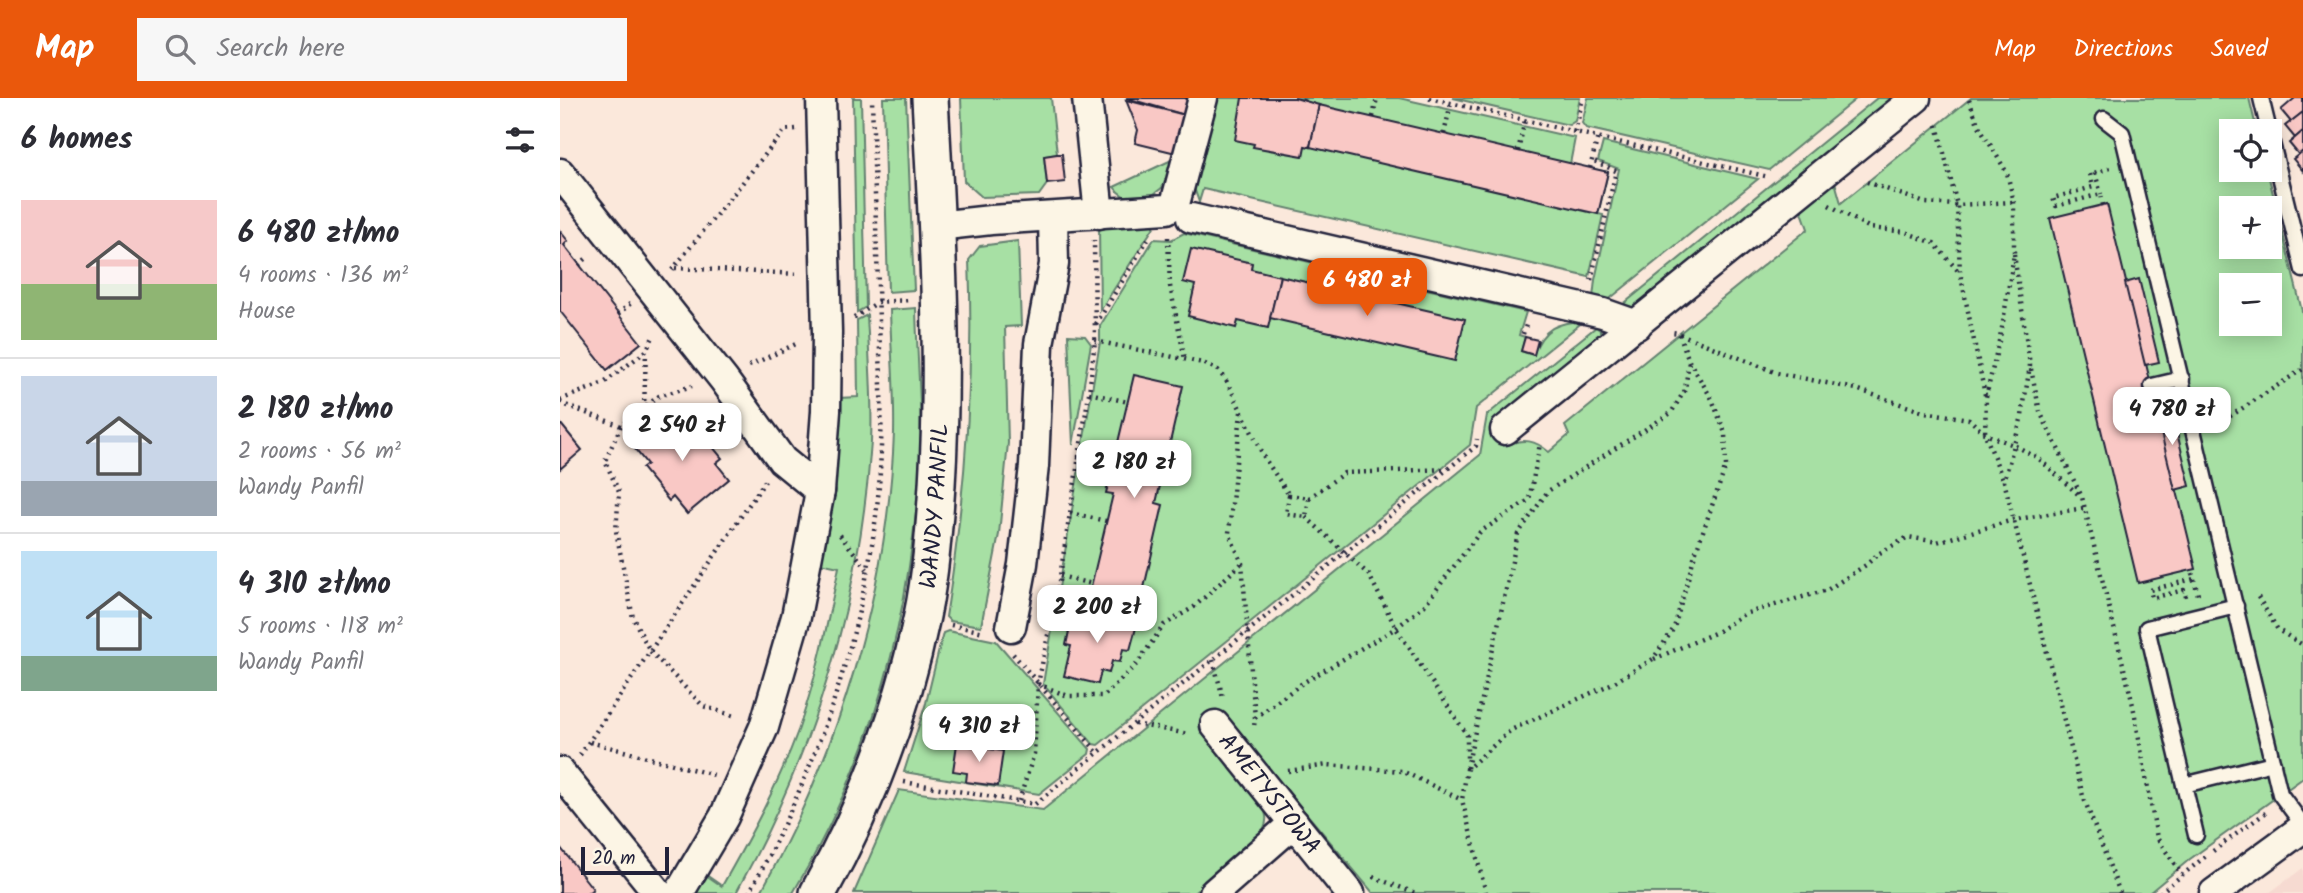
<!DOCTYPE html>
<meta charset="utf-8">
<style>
:root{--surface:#fff;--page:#f7f7f7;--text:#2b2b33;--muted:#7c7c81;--line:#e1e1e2;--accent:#ea580c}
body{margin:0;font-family:Kalam,sans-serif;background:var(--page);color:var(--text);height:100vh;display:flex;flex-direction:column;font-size:26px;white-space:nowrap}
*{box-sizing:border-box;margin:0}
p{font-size:23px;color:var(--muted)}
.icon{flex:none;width:38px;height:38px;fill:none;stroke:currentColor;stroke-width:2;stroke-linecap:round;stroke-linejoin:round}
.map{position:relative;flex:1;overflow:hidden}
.sheet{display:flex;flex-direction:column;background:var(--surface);width:560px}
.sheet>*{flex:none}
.fabs{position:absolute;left:1659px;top:21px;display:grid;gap:14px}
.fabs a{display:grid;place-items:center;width:63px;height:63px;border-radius:0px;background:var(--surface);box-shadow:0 4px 18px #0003;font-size:35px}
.scale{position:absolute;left:21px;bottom:18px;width:88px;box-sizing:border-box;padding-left:7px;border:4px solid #22223b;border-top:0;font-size:19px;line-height:24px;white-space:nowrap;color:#22223b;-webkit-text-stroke:5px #fcf5e5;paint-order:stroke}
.price{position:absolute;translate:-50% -60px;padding:0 16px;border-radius:14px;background:#fff;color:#222;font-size:23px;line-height:46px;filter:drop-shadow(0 2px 4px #0008)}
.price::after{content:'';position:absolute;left:50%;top:42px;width:21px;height:16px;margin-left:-10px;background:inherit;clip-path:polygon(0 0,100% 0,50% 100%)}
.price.current{background:var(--accent);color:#fff}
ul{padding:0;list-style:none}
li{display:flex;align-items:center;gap:21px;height:175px;padding:0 21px}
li+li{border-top:2px solid var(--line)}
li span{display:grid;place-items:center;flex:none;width:196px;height:140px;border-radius:0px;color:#555}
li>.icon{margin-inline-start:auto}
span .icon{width:84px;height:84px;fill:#fffc;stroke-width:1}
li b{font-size:30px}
h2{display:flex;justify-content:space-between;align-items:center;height:84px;padding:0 21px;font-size:30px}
header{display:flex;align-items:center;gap:42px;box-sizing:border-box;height:98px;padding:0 35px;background:var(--accent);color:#fff}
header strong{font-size:33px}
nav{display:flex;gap:38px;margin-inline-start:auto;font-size:24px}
.search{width:490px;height:63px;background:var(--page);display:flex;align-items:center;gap:18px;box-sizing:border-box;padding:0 24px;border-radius:0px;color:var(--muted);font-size:26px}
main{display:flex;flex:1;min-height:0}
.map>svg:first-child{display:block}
.built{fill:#f6dad1}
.green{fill:#a7e0a4;stroke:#648170;stroke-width:2;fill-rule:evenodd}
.building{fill:#f9c8c5;stroke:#22223b;stroke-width:2}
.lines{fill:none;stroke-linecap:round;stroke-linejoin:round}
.service-casing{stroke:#22223b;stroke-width:19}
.minor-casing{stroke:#22223b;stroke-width:33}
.tertiary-casing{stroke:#22223b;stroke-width:40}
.path{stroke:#22223b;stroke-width:4.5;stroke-dasharray:2 5;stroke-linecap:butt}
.service{stroke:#fcf5e5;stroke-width:14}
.minor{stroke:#fcf5e5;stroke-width:28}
.tertiary{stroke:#fcf5e5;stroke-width:35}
.labels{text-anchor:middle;stroke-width:5;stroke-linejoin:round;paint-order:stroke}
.street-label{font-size:24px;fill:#22223b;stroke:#fcf5e5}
</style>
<header>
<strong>Map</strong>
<div class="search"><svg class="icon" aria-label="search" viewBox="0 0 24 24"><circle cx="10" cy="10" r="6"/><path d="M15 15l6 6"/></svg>Search here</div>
<nav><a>Map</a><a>Directions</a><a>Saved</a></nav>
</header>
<main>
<section class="sheet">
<h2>6 homes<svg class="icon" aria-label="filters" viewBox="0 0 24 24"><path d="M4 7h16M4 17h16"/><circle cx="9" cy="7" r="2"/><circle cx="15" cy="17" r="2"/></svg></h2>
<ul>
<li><span style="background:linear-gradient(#f6c9c9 60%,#8fb573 0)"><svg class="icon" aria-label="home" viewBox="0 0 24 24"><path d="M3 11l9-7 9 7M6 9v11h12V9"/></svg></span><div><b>6 480 zł/mo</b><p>4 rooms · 136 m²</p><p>House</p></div></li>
<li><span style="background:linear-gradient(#c9d6e8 75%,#9aa5b1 0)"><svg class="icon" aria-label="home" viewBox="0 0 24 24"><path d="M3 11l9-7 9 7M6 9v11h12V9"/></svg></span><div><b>2 180 zł/mo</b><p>2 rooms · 56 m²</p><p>Wandy Panfil</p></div></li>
<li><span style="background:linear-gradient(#bfe0f5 75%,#7fa58c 0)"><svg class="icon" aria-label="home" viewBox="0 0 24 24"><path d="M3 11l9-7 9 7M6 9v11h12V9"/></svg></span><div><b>4 310 zł/mo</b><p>5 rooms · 118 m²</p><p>Wandy Panfil</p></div></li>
</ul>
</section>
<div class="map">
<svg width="1743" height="795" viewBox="0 0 1743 795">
<rect width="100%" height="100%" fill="#fbe8db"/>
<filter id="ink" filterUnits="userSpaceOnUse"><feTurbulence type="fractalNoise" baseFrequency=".0143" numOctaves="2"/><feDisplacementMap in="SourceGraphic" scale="14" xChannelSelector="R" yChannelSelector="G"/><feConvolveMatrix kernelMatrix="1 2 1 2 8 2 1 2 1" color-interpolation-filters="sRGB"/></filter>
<g filter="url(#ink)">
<!-- built -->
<path class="built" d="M1743,770V795H1709Z"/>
<!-- green -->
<g class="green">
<path d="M293,0H301L306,209L297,214Z"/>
<path d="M323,0H346L354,192L328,194Z"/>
<path d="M401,0H491L497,56L484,58L487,86L479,97L422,99L404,83Z"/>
<path d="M654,0H839L1015,40L1010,66L1048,74L1038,116L1043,117L1029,179L643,91L639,104L633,87Z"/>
<path d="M893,0H1020L1015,23L1009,27Z"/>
<path d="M1028,0H1297L1209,72L1026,30L1022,25Z"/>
<path d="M1317,0H1336L1076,210L1069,211L1061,208Z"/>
<path d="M1411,0H1689L1697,33H1671V72H1707L1743,217V680L1630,761L1589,795H813L663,616L643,634L703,708C706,716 708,722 704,730C699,743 647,783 634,795H294L339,692L483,712L920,357L927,317L1036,229L1045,236L931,328L947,347C964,340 975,342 989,354L1009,337L1005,328L1248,131L1241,111L1275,84L1281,105ZM1671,110H1710V149H1671ZM1671,187H1710V226H1671Z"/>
<path d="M1043,44L1198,81L1047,203L1033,200L1035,182L1059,71L1038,63Z"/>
<path d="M618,59C615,67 612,78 606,85C593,102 567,108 554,89Z"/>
<path d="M597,124L540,213L539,128Z"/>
<path d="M624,135L966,214L959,237L965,239L961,253L973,257C983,229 997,225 1025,222L916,310L910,347L538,647L533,646L483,586L540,244V228L594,141L611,142Z"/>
<path d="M458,143L461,228L445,229L448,345L439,436L421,528L390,523L386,519C405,401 414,282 409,162L420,148Z"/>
<path d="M356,210C357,256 361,303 361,349C361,379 357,409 353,439C338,567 299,684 233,795H208L202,792C279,652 328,494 334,335C335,294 331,253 330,212Z"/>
<path d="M307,217C309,259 313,302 311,344C300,504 253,656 176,795H134L146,777L162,788C191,737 219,685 239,630C257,578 268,523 279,469L260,465L278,300L298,299L297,222Z"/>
<path d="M508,237L525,238L531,246L513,347Z"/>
<path d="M388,533L436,543L530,651L529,656L479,696L344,674L366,605L383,535Z"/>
</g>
<!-- building -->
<g class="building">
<path d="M566,0H629L625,17Z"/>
<path d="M682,0H735L759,7L750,49L745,48L743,58L693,49L694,46L675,42Z"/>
<path d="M1735,0H1743V14L1731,24L1721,12Z"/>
<path d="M566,2L625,17L616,55L575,45L578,32Z"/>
<path d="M759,7L1048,74L1038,116L750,49Z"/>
<path d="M1743,14V33L1735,40L1725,28Z"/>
<path d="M1743,33V53L1739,57L1729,45Z"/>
<path d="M1743,53V73L1733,61Z"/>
<path d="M497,56H502L505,84L487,86L484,58Z"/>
<path d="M1547,106L1636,471L1578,485L1490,120Z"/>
<path d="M0,133L8,143L4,147L81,245L47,272L0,213Z"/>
<path d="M631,151L692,165L691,171L720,178L708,230L678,223L676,230L628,218L635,187L623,184Z"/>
<path d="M720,178L905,221L895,263L710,220Z"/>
<path d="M1579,181L1599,264L1585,267L1565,185Z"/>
<path d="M965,239L978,242L974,257L961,253Z"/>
<path d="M574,277L623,288L596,405L603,407L576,525L525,514L553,396L546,395Z"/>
<path d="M1610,306L1630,388L1615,392L1595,310Z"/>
<path d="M116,315L129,331L135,327L162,360L156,365L169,381L127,416L113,399L109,403L82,370L87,366L74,350Z"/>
<path d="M0,325L22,352L0,371Z"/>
<path d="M522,512L577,526L570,552L563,551L560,564L552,563L549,575L541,573L538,586L504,578L511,548L506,547L511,524L519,526Z"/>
<path d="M397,646L443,653L438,688L406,684L407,675L393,673Z"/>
<path d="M0,749L33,791L28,795H0Z"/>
</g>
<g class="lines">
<!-- service casing -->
<g class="service-casing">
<g id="service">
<path d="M1701,0L1709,33"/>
<path d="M1544,21L1562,35L1720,696L1743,727"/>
<path d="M1710,37L1743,172"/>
<path d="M1592,288L1622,281"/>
<path d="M1676,508L1587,530L1624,687L1713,665"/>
<path d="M1624,687L1636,737"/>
</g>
</g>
<!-- minor casing -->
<g class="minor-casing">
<g id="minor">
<path d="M527,0L539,116"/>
<path d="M0,75L164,282L222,362L260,393"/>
<path d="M631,120L1043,215L1077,227"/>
<path d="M377,128L431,122L607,111L615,106L643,0"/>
<path d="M945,332L1356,0"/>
<path d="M451,529L463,466L474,368L479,246L494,166L493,119"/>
<path id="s1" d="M655,627L790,795"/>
<path d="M0,674L98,795"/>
<path d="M119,795L164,719L204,629L236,519L260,393L266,313L267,234L261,0"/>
<path d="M654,795L734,725"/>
<path d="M1654,795L1743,730"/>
</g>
</g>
<!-- tertiary casing -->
<g class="tertiary-casing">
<g id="tertiary">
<path id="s2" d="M258,795C307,708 342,616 362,518C371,475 374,430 377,387C385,258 377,129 370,0"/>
</g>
</g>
<!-- path -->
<g class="path">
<path d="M869,0L1209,79"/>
<path d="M1409,2L1418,26L1447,75L1454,104V156L1442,230L1426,299L1425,336L1443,382"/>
<path d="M743,3L744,0"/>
<path d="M813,19L817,0"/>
<path d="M1377,27L1397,107L1400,174L1425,297"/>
<path d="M1015,34L1023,0"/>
<path d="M884,36L891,5"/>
<path d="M958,53L965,22"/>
<path d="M1030,70L1038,38"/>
<path d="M1535,75L1541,96"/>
<path d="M1307,84L1365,105L1397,107L1454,104"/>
<path d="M1269,107L1310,130L1345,134L1374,145L1399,174"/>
<path d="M1543,107L1541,96L1496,108L1493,100L1533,89L1530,76L1551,70"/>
<path d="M608,139L610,188L625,261"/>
<path d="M1454,156L1470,267L1462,318L1444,383L1523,698L1560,795"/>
<path d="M19,167L29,158"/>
<path d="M115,170L239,176"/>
<path d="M112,172L225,32L236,31"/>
<path d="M1031,182L1056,73L1032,62"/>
<path d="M58,216L71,205"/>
<path d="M294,220L318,204L350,202"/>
<path d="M536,226L588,141"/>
<path d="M963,236L966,227"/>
<path d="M1120,236L1217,275L1296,291L1364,314L1409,321L1425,336L1454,347L1478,360L1520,398"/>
<path d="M535,243L643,265L658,272L667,284L705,361L729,397"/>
<path d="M189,268L238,245"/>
<path d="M1471,271L1480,314L1522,399L1573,607L1597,740L1622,777"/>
<path d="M529,295L568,304"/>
<path d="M0,302L44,285L86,253L93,239"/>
<path d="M0,305L61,328L99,298L132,288"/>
<path d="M84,310L86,254"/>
<path d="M79,314L94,332"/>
<path d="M681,314L669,435L682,465L695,620L694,629"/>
<path d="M61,328L45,363L59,394L56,433L73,520L90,553L143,608L177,619"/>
<path d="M1656,331L1655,328L1743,271"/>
<path d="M517,359L553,367"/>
<path d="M729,397L749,400L746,419L726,416Z"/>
<path d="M749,400L784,375L888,371"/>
<path d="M510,415L546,423"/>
<path d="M746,419L809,477L836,530L907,637V660"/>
<path d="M280,437L307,471"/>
<path d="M500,478L532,486"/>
<path d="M1634,481L1638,497"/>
<path d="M1626,499L1624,492L1592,500L1590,492L1634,481L1631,472"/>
<path d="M1698,499L1718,532L1743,547"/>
<path d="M493,513L521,519"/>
<path d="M391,527L424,534"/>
<path d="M453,556L538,655"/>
<path d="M1094,561L1157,534L1184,516L1267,492L1306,467L1318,456L1348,439L1377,444L1453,422L1524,410"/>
<path d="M653,562L663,600"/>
<path d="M478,586L508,598H544L576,567L604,527L634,509L681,466"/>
<path d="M695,620L741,586L836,530L864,508L920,434L969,402L980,346"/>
<path d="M575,626L628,636"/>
<path d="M30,644L154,677"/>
<path d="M20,657L205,383"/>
<path d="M907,670L958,436L988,393L1111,315L1125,292L1129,263"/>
<path d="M728,673L767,667L842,673L902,702"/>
<path d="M344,684L475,706L916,348L917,341"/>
<path d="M459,703L474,656L478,586L500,478L529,295L535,243L534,142"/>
<path d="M1653,753L1708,713"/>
<path d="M813,779L855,795"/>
<path d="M189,795C254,677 302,544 317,409C324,347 321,285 319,223C317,149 314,74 312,0"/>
<path d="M926,795L902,702L907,671L951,632L1053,585L1093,561L1114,530L1135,456L1166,368L1165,335L1152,301L1129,263L1119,235L1112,234"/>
<path d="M1600,795L1646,758"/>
</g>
<!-- service -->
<use href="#service" class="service"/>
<!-- minor -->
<use href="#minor" class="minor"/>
<!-- tertiary -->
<use href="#tertiary" class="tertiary"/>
</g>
</g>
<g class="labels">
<!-- street labels -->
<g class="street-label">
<text dy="8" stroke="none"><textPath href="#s2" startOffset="408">WANDY PANFIL</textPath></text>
<text dy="8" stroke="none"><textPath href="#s1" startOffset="88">AMETYSTOWA</textPath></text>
</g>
</g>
</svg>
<div class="fabs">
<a><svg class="icon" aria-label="locate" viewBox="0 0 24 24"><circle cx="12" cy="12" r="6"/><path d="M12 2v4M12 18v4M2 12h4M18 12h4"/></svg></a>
<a>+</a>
<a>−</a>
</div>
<div class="scale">20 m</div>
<b class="price current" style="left:807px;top:220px">6 480 zł</b>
<b class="price" style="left:1612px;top:349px">4 780 zł</b>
<b class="price" style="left:122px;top:365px">2 540 zł</b>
<b class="price" style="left:574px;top:402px">2 180 zł</b>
<b class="price" style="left:537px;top:547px">2 200 zł</b>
<b class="price" style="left:419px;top:666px">4 310 zł</b>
</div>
</main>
